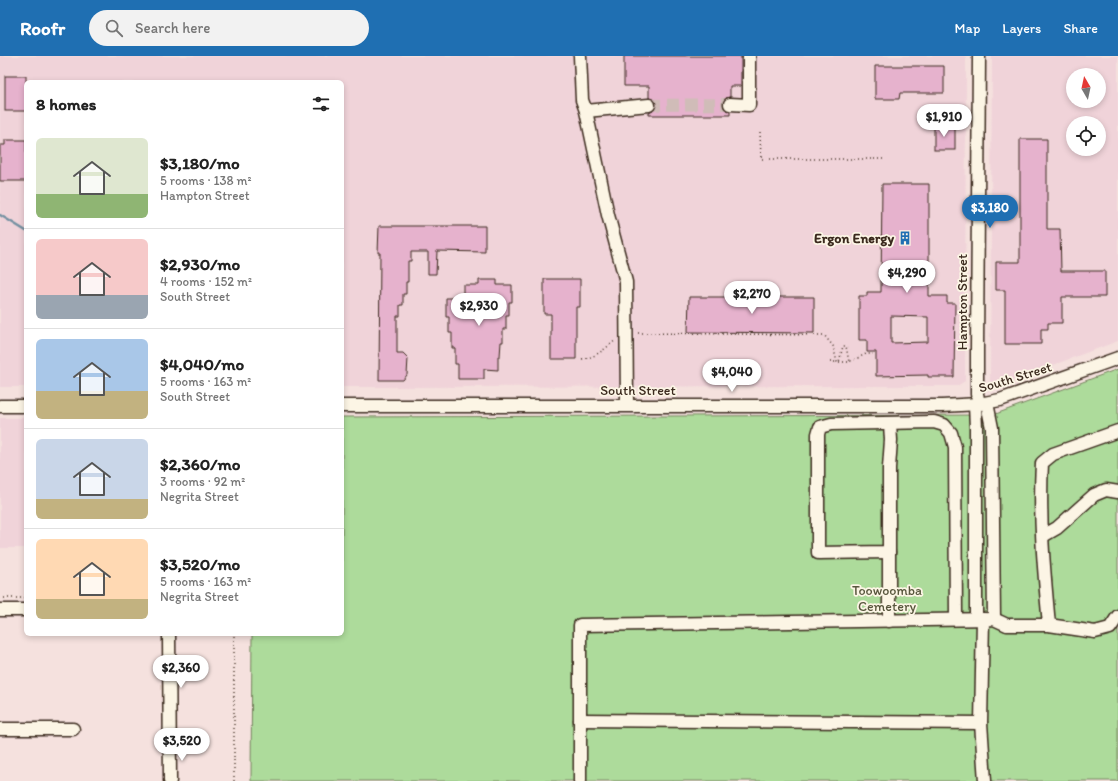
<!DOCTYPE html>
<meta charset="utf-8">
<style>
:root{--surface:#fff;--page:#f2f2f2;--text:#222;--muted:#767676;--line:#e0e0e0;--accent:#1f6fb2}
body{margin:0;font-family:Itim,sans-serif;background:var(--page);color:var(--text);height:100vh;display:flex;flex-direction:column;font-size:15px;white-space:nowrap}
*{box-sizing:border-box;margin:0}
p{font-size:13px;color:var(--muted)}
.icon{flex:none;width:22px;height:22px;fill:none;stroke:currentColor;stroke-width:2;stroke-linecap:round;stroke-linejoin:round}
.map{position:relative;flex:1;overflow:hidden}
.sheet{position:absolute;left:24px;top:24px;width:320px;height:556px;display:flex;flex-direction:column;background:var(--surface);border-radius:6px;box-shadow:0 2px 6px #0003}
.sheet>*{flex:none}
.needle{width:26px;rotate:351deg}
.buttons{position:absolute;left:1066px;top:12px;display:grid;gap:8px}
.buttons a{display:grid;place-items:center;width:40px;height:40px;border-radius:50%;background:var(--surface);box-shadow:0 2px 6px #0003;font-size:20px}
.price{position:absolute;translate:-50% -34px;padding:0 9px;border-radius:14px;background:#fff;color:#222;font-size:13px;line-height:26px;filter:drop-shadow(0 1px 2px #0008)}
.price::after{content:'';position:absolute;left:50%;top:24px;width:12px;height:9px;margin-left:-6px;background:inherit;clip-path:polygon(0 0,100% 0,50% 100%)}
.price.active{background:var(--accent);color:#fff}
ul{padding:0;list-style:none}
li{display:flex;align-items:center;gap:12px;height:100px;padding:0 12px}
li+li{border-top:1px solid var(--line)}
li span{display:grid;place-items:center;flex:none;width:112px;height:80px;border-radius:6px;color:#555}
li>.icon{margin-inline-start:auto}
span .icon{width:48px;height:48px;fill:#fffc;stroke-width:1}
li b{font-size:17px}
h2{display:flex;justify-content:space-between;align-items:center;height:48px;padding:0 12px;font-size:17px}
header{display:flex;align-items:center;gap:24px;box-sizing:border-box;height:56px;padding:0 20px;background:var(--accent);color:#fff}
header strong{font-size:19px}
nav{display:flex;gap:22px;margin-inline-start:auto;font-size:14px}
.search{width:280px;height:36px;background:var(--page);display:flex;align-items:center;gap:10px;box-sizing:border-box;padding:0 14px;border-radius:22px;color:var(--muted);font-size:15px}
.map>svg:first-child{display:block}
.built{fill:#f0d3d9;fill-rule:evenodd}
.green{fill:#addb9b;stroke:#74825c}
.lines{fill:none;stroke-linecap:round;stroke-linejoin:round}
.stream{stroke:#7390a1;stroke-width:2.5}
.building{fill:#e6b2cd;stroke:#3b2a1e;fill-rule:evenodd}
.minor-tunnel{stroke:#d0bcb8;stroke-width:12;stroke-dasharray:12 6;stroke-linecap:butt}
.minor-casing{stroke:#3b2a1e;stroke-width:15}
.path{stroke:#3b2a1e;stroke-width:1.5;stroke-dasharray:1 3;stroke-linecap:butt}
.minor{stroke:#fcf5e5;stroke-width:12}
.labels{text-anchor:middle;stroke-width:3.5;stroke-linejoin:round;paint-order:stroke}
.poi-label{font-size:14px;font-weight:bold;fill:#3b2a1e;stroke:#fcf5e5;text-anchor:end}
.street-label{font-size:14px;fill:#3b2a1e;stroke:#fcf5e5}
.park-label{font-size:14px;fill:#58563d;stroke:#fcf5e5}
</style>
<header>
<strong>Roofr</strong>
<div class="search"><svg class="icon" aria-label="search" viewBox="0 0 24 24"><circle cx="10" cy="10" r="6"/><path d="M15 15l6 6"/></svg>Search here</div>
<nav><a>Map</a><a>Layers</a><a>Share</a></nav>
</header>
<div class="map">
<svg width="1118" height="725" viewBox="0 0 1118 725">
<rect width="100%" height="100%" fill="#f5e1de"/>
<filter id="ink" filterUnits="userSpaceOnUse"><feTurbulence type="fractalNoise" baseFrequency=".025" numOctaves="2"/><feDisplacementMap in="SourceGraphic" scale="8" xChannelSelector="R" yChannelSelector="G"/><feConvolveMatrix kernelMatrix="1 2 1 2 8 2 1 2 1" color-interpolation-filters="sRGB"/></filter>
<g filter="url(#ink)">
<!-- built -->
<g class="built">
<path d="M0,0H966L965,325L957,330L342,331V26H26V331H0Z"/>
<path d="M992,0H1118V285L996,330L990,326ZM1073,19H1099V45H1073ZM1073,67H1099V93H1073Z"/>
<rect x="0" y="362" width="26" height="130"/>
</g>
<!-- green -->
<path class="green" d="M1118,313V725H251L252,578H342V361L993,359Z"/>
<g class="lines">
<!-- stream -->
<path class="stream" d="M0,159L26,175"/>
</g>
<!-- building -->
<g class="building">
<path d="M624,0H741V30H730V41L726,42L723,47L726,54L730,56V59H649V57L653,55L656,52V49L655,44L649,42V30H624Z"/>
<path d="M875,10H944V37H900L899,43H875Z"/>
<rect x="5" y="20" width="21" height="35"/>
<rect x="934" y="69" width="21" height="25"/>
<path d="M1020,83H1047V173H1060L1061,215H1105V241H1062V267H1048V273H1041V288H1005V234H996V206H1020Z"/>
<path d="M5,84H26V125H0V89H5Z"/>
<path d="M882,128H929V240H947V247H955L954,321H928V319L876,320V296H867V284H859V240H867V236H881ZM891,260L928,261V286L891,287Z"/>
<path d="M379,170H485V196L437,195L436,218H428V196H411V205H408V226H406V238H403V249H400V260H397V297H403L408,302L407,319L403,324H379L380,197H378Z"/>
<path d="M544,223H580V251H576V303H551V258H544Z"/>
<path d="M479,224H497V229H512V246H509V259H506V273H503V286H501L500,300H498V314L484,313V323H458V308H455V292H452V277H449V261H446V242H463V229H479Z"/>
<path d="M689,241H814V277L688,276Z"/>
</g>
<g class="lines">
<!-- minor-tunnel -->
<path class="minor-tunnel" d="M649,49L730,48"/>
<!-- minor casing -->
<g class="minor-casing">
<g id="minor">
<path d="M580,0L582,44L586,55L649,49"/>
<path d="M979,0L977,295V338L979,348"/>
<path d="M730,48L749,49V0"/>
<path d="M586,55L608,159L626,226L627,349"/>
<path d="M987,347L992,372L994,563"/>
<path d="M975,348L976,372V562"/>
<path d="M0,350H26"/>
<path d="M342,350H942L979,348L1000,344L1118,302"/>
<path d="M890,368L891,384L889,412V496L818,497V378L820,371L831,368L934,366L944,369L951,377L955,391L956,563"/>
<path d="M1043,480L1057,472L1094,439L1106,434L1118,436"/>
<path d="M0,554H26"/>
<path d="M983,563L981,667L985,725"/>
<path d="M889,565V496"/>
<path d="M1049,569C1044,515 1039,461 1042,407L1053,398L1118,375"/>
<path d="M169,578L170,725"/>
<path d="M580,664L981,667"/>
<path d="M0,673H73"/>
<path d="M580,725V569L994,563L1007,569H1049L1095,576L1110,572L1118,560"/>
</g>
</g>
<!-- path -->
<g class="path">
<path d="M760,76L761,103H884"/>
<path d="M638,277L824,279L833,290L837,306H839L843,290H846L849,306L866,298H873"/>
<path d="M582,303C597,301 604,293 616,284"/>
<path d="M830,306H837"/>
<path d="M839,306H849"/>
<path d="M0,542H26"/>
<path d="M234,725V578"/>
</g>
<!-- minor -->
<use href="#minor" class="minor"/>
</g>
</g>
<!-- icons -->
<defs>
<g id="building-bare" transform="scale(1.08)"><path d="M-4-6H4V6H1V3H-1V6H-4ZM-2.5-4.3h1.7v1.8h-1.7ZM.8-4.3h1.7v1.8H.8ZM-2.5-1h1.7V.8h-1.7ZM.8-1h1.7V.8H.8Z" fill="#1f6fb2" stroke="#fcf5e5" stroke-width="2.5" paint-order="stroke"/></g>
</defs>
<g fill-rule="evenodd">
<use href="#building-bare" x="905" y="182"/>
</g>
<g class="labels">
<!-- poi labels -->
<g class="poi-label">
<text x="894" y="187">Ergon Energy</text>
</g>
<!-- street labels -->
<g class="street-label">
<text transform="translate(962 246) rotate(-90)" y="5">Hampton Street</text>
<text transform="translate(1015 321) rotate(-17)" y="5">South Street</text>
<text x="638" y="339">South Street</text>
</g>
<!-- park labels -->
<g class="park-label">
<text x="887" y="539">Toowoomba<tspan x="887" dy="16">Cemetery</tspan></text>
</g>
</g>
</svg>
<div class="buttons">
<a><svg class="needle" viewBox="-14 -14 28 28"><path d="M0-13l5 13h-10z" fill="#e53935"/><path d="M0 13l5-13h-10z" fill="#767676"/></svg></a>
<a><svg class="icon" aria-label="locate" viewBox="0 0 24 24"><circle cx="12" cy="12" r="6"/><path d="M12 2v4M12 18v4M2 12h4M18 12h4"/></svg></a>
</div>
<b class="price" style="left:944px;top:82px">$1,910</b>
<b class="price active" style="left:990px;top:173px">$3,180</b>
<b class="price" style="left:907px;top:238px">$4,290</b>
<b class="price" style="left:752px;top:259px">$2,270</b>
<b class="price" style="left:479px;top:271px">$2,930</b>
<b class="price" style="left:732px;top:337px">$4,040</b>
<b class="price" style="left:181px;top:633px">$2,360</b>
<b class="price" style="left:182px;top:706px">$3,520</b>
<section class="sheet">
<h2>8 homes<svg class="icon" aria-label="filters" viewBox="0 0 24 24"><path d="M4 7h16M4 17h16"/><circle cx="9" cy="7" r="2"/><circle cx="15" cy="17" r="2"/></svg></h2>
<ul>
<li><span style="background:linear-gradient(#dfe7d0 70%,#8fb573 0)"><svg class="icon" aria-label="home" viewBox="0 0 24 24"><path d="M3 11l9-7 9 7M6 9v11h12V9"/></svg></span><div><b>$3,180/mo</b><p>5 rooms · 138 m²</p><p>Hampton Street</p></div></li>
<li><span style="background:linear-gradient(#f6c9c9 70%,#9aa5b1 0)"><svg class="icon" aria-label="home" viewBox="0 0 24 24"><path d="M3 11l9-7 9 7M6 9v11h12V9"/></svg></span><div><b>$2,930/mo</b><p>4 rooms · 152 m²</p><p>South Street</p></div></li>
<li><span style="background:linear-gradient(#a9c7e8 65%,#c2b280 0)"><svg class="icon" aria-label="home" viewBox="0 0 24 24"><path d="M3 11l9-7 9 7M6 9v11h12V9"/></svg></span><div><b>$4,040/mo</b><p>5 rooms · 163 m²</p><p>South Street</p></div></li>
<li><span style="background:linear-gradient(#c9d6e8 75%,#c2b280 0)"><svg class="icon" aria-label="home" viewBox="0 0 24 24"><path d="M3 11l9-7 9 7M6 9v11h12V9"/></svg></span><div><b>$2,360/mo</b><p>3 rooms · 92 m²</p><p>Negrita Street</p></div></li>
<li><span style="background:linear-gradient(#ffd9b3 75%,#c2b280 0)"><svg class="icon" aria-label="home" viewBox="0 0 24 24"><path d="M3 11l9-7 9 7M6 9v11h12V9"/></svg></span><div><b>$3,520/mo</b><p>5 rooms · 163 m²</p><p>Negrita Street</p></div></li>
</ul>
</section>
</div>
